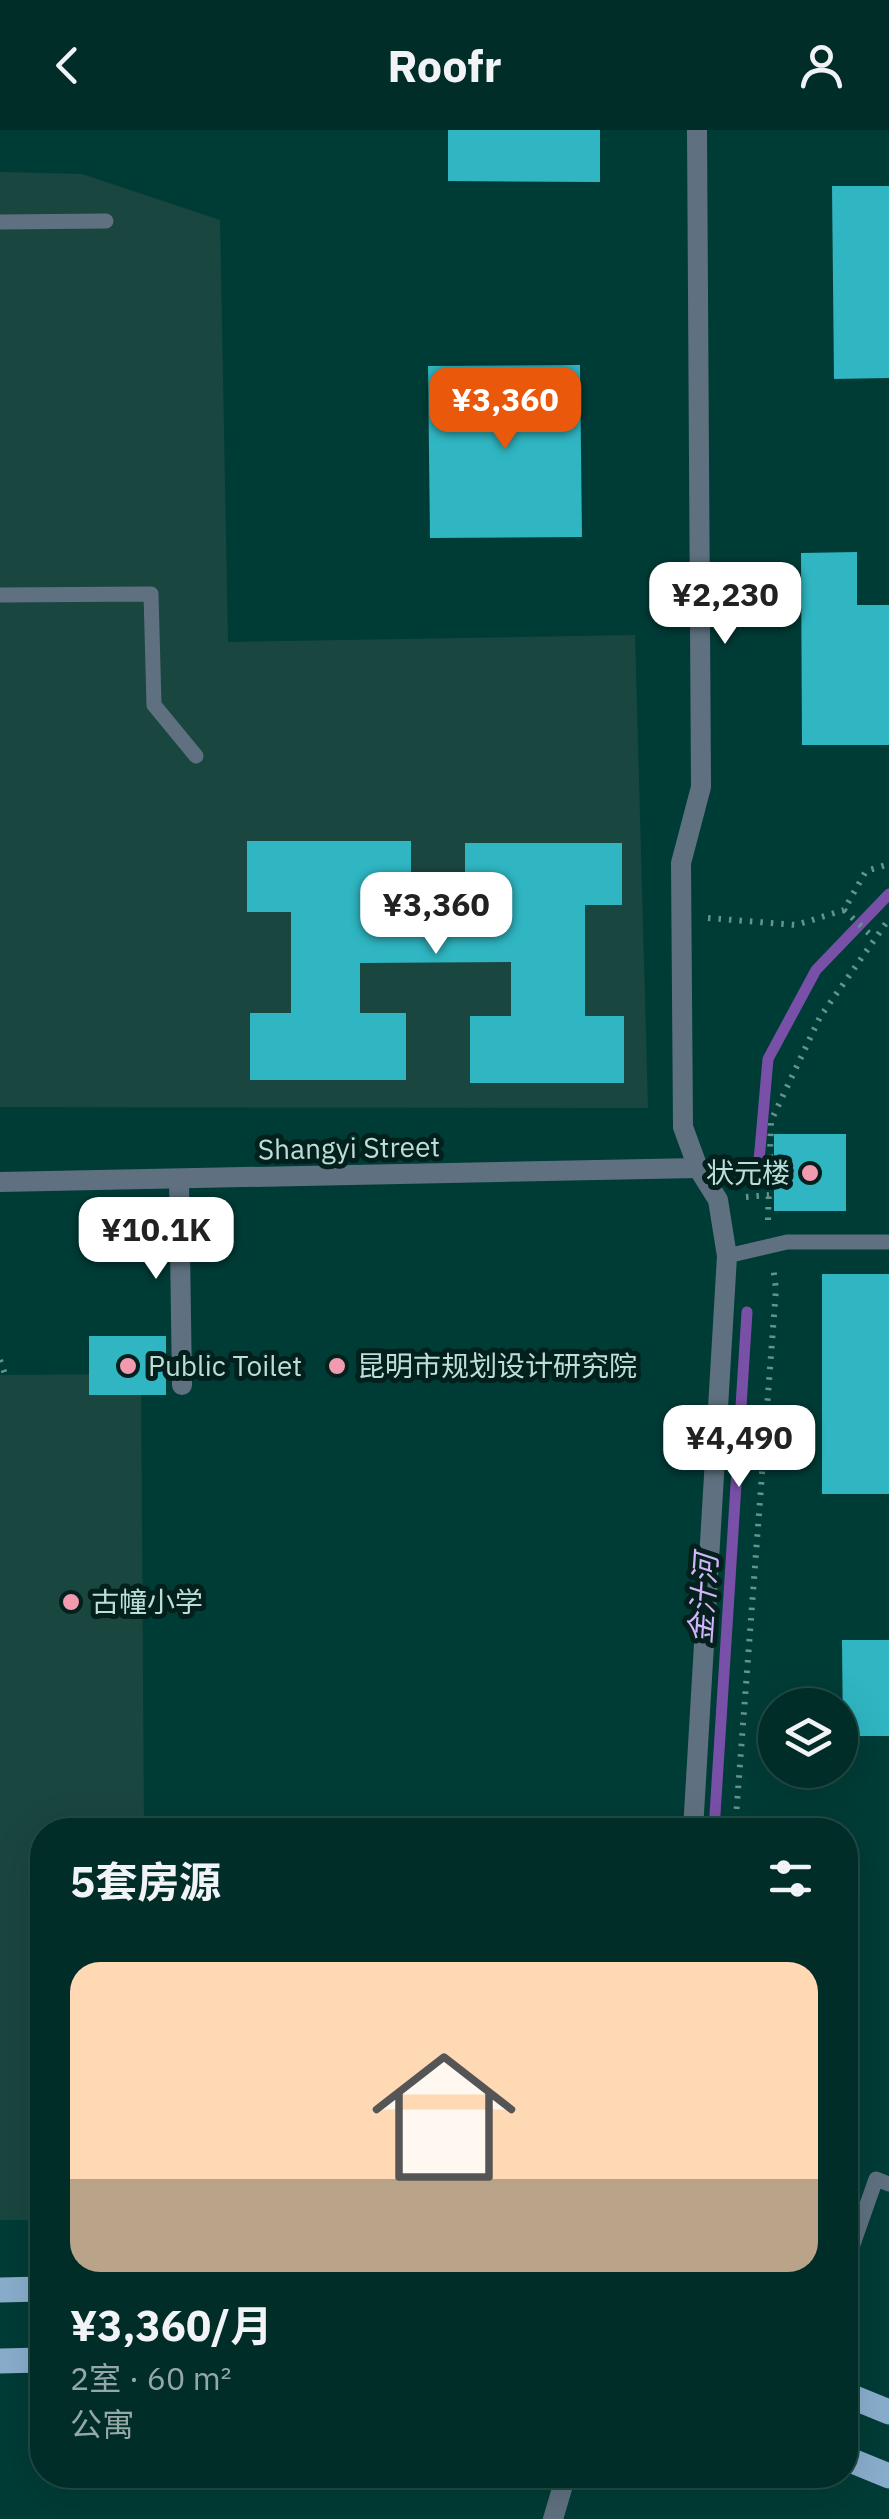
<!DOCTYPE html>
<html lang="zh">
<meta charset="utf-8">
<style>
:root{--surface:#002d28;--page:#0e3934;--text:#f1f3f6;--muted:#95a8a8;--line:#224945;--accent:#ea580c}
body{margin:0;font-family:"IBM Plex Sans","Noto Sans SC",sans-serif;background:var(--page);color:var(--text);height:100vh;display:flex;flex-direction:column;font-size:38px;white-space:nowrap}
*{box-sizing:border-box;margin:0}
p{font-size:32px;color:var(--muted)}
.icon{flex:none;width:55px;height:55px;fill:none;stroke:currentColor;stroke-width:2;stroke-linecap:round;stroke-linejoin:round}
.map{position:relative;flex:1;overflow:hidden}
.sheet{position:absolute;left:30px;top:1688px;width:828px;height:670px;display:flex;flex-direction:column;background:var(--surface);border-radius:40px;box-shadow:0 10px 40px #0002,0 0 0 2px var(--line)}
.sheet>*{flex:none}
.controls{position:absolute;left:758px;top:1558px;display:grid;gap:20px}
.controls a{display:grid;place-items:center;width:100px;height:100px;border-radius:50%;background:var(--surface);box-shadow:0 10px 40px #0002,0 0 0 2px var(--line);font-size:50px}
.price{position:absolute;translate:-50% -85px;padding:0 22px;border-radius:20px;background:#fff;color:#222;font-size:32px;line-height:65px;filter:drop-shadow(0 2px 5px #0008)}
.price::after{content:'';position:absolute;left:50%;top:60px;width:30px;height:22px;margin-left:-15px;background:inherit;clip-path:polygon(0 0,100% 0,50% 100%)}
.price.active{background:var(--accent);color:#fff}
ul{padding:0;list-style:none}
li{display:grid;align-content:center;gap:20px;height:530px;padding:0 40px}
li span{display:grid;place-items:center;height:310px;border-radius:30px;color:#555}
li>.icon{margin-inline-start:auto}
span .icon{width:180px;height:180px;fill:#fffc;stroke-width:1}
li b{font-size:42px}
h2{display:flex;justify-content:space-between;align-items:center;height:120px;padding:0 40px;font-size:42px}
header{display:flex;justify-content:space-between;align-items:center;height:130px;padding:0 40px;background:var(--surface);font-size:45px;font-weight:700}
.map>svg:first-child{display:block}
.built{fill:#1a4640}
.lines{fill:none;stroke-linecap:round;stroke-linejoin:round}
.stream{stroke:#7950a8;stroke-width:11}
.building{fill:#2fb6c2}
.path{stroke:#65938d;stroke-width:6;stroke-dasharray:2.5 8;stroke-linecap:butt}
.lane{stroke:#5f7180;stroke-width:15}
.street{stroke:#5f7180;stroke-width:20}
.primary{stroke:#89aecd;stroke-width:25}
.poi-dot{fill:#f29ab0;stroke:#03201c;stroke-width:4}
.labels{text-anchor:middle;stroke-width:10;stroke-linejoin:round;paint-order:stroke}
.street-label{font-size:28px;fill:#bdded8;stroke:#03201c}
.poi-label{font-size:28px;fill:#bdded8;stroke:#03201c;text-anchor:start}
.water-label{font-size:30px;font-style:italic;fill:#d1b4fa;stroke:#03201c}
</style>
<header><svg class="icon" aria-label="back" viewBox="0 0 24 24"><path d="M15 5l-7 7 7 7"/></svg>Roofr<svg class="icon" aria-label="person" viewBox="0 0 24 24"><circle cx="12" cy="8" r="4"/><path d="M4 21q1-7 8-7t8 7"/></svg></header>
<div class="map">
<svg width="889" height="2389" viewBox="0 0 889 2389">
<rect width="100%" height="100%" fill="#003c36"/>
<!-- built -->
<g class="built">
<path d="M0,42L82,44L220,90L228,512L635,505L648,978L0,977Z"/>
<path d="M141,1244L144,1700H42V2090H0V1245Z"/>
</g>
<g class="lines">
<!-- stream -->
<g class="stream">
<path d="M759,1031L768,929L816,840L889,764"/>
<path d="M714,1700L747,1182"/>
</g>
</g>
<!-- building -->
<g class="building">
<path d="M448,0H600V52L448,51Z"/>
<path d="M832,56H889V248L834,249Z"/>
<path d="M580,235L582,407L430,408L428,236Z"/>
<path d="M857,422V475H889V615H802L801,423Z"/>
<path d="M247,711H411V774H465V713H622V775H585V886H624V953H470V886H511V832L360,833V883H406V950H250V883H291V782H247Z"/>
<rect x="774" y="1004" width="72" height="77"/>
<rect x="822" y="1144" width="67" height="220"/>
<rect x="89" y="1206" width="77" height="59"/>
<path d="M842,1510H889V1606H843Z"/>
</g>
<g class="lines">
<!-- path -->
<g class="path">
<path d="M844,780L874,808"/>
<path d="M708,788L796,795L844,780L866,741L889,734"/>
<path d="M746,1067L769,1065"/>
<path d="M768,1090L771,991L820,887L889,789"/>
<path d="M0,1230L5,1244"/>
<path d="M735,1700L776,1159L773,1137"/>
</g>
<!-- lane -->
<g class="lane">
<path d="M0,92L106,91"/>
<path d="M0,465L151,464L154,575L196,626"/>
<path d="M727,1126L787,1112H889"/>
<path d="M845,2137L876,2049L889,2054"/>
</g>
<!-- street -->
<g class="street">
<path d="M179,1049L182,1255"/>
<path d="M0,1052L698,1038"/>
<path d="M693,1700L727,1126L718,1070L698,1038L683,997L681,733L701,657L697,0"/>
<path d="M553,2389L566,2345"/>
</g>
<!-- primary -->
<g class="primary">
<path d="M0,2160L42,2159"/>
<path d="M0,2231L42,2230"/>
<path d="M845,2264L889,2282"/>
<path d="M845,2328L889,2346"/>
</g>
</g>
<!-- markers -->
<g class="poi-dot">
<circle cx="810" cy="1043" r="10"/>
<circle cx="128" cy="1236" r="10"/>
<circle cx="337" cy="1236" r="10"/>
<circle cx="71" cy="1472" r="10"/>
</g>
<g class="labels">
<!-- street labels -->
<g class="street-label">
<text transform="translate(349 1018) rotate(-1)" y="10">Shangyi Street</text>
</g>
<!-- poi labels -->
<g class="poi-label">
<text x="790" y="1053" text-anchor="end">状元楼</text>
<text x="148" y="1246">Public Toilet</text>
<text x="357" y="1246">昆明市规划设计研究院</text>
<text x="91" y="1482">古幢小学</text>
</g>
<!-- water labels -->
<g class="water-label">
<text transform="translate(704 1469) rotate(-86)" y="10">金汁河</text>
</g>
</g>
</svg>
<div class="controls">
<a><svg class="icon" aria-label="layers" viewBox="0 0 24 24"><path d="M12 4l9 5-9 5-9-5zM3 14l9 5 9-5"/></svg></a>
</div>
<b class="price active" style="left:505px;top:322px">¥3,360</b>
<b class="price" style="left:725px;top:517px">¥2,230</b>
<b class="price" style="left:436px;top:827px">¥3,360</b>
<b class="price" style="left:156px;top:1152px">¥10.1K</b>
<b class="price" style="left:739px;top:1360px">¥4,490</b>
<section class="sheet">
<h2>5套房源<svg class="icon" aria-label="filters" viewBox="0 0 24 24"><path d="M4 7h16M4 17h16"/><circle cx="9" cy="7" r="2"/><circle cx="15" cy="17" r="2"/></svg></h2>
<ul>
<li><span style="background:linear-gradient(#ffd9b3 70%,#b9a48a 0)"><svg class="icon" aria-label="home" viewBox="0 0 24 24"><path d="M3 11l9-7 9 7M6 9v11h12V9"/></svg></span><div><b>¥3,360/月</b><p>2室 · 60 m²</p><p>公寓</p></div></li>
</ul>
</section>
</div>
